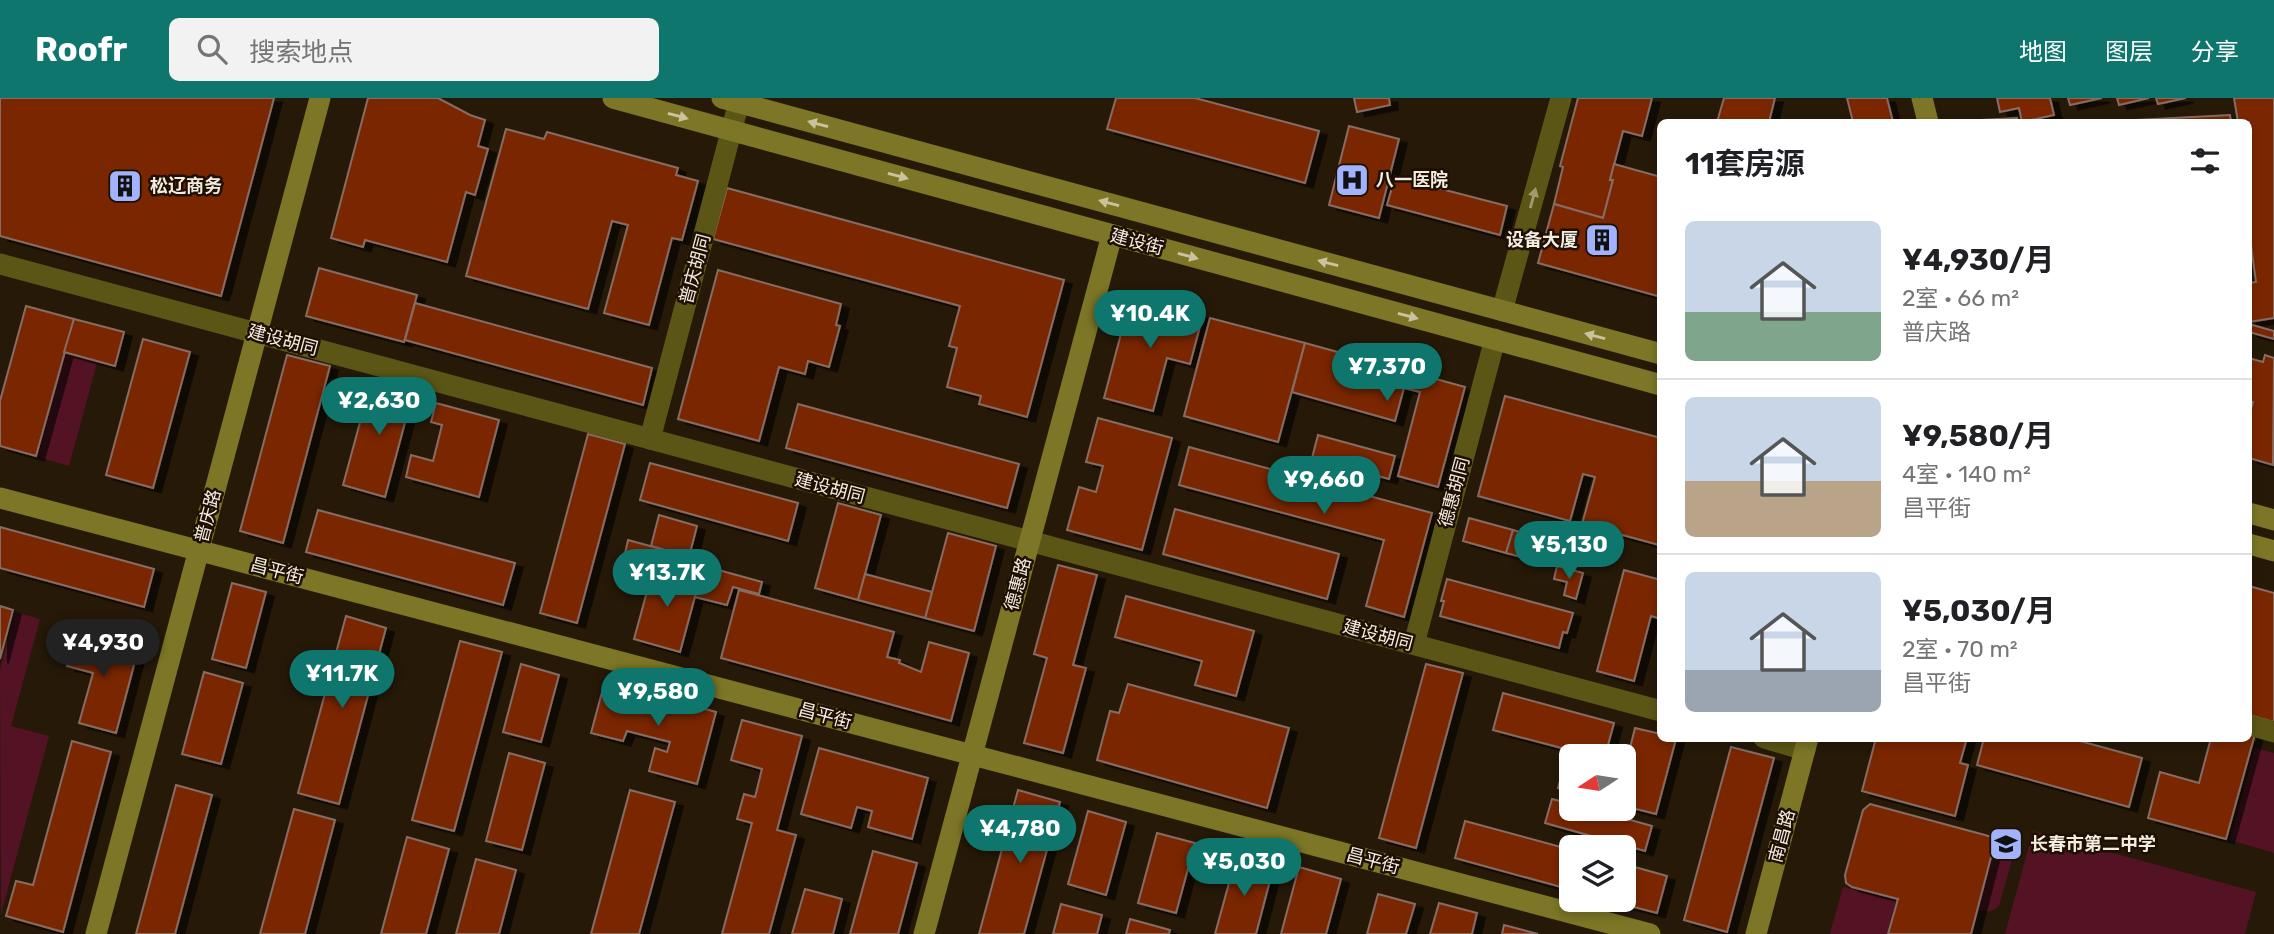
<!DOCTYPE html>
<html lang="zh">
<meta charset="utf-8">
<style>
:root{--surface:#fff;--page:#f2f2f2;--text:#202124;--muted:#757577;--line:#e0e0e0;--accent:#0f766e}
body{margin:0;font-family:Rubik,"Noto Sans SC",sans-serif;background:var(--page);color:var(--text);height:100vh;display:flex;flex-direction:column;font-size:26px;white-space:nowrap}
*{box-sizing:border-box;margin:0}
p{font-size:23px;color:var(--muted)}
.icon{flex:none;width:38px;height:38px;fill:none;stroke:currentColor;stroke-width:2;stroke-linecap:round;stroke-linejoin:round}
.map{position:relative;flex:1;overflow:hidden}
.drawer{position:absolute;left:1657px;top:21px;width:595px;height:623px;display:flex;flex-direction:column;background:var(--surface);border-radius:10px;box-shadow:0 4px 10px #0003}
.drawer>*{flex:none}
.needle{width:46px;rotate:258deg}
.controls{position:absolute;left:1559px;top:646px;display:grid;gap:14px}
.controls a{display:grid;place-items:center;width:77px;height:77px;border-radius:10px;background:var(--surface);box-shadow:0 4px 10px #0003;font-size:35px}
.price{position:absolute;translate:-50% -60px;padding:0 16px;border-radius:24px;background:var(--accent);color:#fff;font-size:23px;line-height:46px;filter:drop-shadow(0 2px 4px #0008)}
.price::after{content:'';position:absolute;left:50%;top:42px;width:21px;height:16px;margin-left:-10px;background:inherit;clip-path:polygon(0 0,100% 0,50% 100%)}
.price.on{background:#222;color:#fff}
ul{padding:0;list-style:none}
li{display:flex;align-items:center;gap:21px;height:175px;padding:0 28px}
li+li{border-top:2px solid var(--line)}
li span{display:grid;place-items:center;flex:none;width:196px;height:140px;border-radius:10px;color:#555}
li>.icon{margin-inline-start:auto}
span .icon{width:84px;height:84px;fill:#fffc;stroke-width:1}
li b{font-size:30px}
h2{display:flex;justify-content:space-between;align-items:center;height:84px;padding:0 28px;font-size:30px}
header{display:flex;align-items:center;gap:42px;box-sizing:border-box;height:98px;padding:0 35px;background:var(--accent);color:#fff}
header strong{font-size:33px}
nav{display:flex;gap:38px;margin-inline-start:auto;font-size:24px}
.search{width:490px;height:63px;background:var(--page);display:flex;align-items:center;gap:18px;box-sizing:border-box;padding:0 24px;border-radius:10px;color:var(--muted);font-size:26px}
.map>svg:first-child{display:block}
.green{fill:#541325}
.building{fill:#7a2700;stroke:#866c63;stroke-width:2;filter:url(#shadow)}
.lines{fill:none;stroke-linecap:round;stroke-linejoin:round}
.street{stroke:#5b5616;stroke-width:21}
.secondary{stroke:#7c7626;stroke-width:21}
.oneway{fill:#cbc3a0}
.oneway2{fill:#a09a71}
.labels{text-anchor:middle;stroke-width:5;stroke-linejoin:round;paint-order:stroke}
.poi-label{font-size:18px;font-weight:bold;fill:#f5ece1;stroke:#1d1002;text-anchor:start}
.street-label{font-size:18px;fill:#f5ece1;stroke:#1d1002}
</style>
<header>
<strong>Roofr</strong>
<div class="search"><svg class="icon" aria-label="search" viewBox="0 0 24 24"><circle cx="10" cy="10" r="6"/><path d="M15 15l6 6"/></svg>搜索地点</div>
<nav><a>地图</a><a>图层</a><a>分享</a></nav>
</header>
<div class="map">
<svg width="2274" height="836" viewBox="0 0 2274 836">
<defs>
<filter id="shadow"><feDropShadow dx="8" dy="4.5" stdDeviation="0" flood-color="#0009"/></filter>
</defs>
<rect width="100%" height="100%" fill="#261908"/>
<!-- green -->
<g class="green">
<path d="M65,256L97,265L69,368L38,359Z"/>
<path d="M15,514L40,521L11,628L49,638L1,816L0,572Z"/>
<path d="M2255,650L2274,655V755L2230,742Z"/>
<path d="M2033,733L2256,794L2245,836H2005Z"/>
<path d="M1996,745L2015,751L1999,808C1992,814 1987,814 1979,812Z"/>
<path d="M1843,789L1896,803L1887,836H1830Z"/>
</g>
<!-- building -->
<g class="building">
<path d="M0,0H274L221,198L0,138Z"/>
<path d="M368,0H438L470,17L485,22L478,48L488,51L475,97L466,94L447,164L365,142L363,149L331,140Z"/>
<path d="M1116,0H1195L1319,33L1305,85L1107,31Z"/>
<path d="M1354,0H1389L1390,7L1357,14Z"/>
<path d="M1578,0H1652L1642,38L1623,33L1610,82H1613L1603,120L1554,106L1563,69L1560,68Z"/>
<path d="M1724,0H1775L1769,24H1717Z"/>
<path d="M1847,0H1887L1893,24H1853Z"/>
<path d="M1997,0H2050L2054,17L2022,24L2019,10L2000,14Z"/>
<path d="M2068,0H2102L2070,7Z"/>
<path d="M2117,0H2149L2119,7Z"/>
<path d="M2156,0H2186L2158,6Z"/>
<path d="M2234,0H2274V220L2249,224V185L2256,184L2249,133V24H2238Z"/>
<path d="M2230,17L2231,24H2097Z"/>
<path d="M2017,20L2018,24H1981V22Z"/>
<path d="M1349,28L1399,41L1379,120L1329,107Z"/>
<path d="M506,31L544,41L547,34L678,70L676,77L698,83L682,142L672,140L649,227L604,215L628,127L612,123L588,211L466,178Z"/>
<path d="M1614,66L1661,79V199L1538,165L1554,106L1603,120L1613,82H1610Z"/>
<path d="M1395,79L1507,108L1500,137L1387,107Z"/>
<path d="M727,90L1064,182L1027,319L979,306L981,298L947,289L957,250L949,248L960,208L713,141Z"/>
<path d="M319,170L417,197L404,244L306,218Z"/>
<path d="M718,172L841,206L836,227L840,228L829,269L808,263L805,276L779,269L759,343L678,321Z"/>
<path d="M1131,198L1203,217L1190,266L1167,260L1153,313L1104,300Z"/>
<path d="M415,205L652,270L643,307L405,242Z"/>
<path d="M26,208L74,221L36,358L0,348V303Z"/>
<path d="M1210,220L1305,245L1278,344L1184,318Z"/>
<path d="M74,221L124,234L115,268L64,254Z"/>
<path d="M2249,226L2274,233V241L2249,234Z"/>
<path d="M143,241L190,254L153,390L106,377Z"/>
<path d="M1305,245L1465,289L1438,389L1398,378L1420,294L1404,290L1395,323L1292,294Z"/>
<path d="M287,257L330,268L283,445L240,433Z"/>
<path d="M2265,257L2274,260L2273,367L2249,360V318L2253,304L2249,303V260L2263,264Z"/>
<path d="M372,280L414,291L385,399L343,387Z"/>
<path d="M1505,298L1661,340L1659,447L1582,426L1595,379L1583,376L1570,423L1478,398Z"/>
<path d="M436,305L499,322L479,399L406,379L411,357L433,363L442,327L431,324Z"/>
<path d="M798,306L1019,366L1007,410L786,350Z"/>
<path d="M1098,320L1172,340L1142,452L1067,432L1079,389L1096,394L1103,368L1086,364Z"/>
<path d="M588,336L625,346L577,525L540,515Z"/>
<path d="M1318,337L1395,358L1389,381L1312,360Z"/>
<path d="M1189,349L1432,415L1404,519L1366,508L1384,442L1179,387Z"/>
<path d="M650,365L798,405L788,443L640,402Z"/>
<path d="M838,405L881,417L858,502L815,490Z"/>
<path d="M1175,411L1339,456L1327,501L1163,456Z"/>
<path d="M318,412L515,465L503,507L306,454Z"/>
<path d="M659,417L697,428L689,459L651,448Z"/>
<path d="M1469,420L1513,432L1506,455L1463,443Z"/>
<path d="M0,429L154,471L144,509L0,470Z"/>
<path d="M1513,432L1535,438L1529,461L1506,455Z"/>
<path d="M948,435L996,448L974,533L925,520Z"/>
<path d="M628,442L705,463L700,480L624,460Z"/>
<path d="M1058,467L1097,477L1073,567L1086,570L1063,655L1024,645L1047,560L1034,556Z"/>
<path d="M654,468L700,480L680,554L634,541Z"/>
<path d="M704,468L762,484L759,496L733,489L727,507L695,499Z"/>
<path d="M1557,468L1583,475L1576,501L1564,497L1567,484L1554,481Z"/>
<path d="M1624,472L1661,482V521L1651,518L1634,583L1597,573Z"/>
<path d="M865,476L932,494L925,520L858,502Z"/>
<path d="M1447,481L1573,515L1567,535L1563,534L1559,550L1440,518L1444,503H1441Z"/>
<path d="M232,485L266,494L246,570L212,561Z"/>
<path d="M2249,488L2274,495V624L2249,617Z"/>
<path d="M739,492L894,534L887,559L900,562L899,565L921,574L929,544L969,555L951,623L721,560Z"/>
<path d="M1126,498L1254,533L1236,598L1195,587L1202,563L1115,539Z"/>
<path d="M0,508L13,512L0,561Z"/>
<path d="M346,518L386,530L339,706L298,695Z"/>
<path d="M75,535L138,552L116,635L79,625L93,575L67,568Z"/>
<path d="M460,543L502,554L454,733L412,722Z"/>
<path d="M521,566L559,577L541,644L503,634Z"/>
<path d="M1426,566L1463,575L1416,750L1379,740Z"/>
<path d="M204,574L243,585L221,666L182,656Z"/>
<path d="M605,583L716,614L697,686L649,673L655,650L667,654L670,644L627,633L623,643L591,635Z"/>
<path d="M1128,586L1289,630L1267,710L1097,662L1110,613L1119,615Z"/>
<path d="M1503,595L1614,625L1605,658H1572V694L1558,690L1569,652L1493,632Z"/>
<path d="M742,622L802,638L777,732L796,737L769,836H722L752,725L737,721L744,696L755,699L762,671L731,662Z"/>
<path d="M1635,630L1661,636V640L1676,641L1656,716L1624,708V688H1626L1635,655L1629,654Z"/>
<path d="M2249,635L2255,636L2226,741L2148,720L2160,674L2199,685L2211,640H2249Z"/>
<path d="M1876,640H1967L1960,665L1968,667L1955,718L1862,693Z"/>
<path d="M1984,640H2069L2142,660L2129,709L1977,667Z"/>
<path d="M72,643L111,654L63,834L6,818L16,783L33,787Z"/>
<path d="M1731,649L1774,660L1727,834L1684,822Z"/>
<path d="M819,650L928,680L912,741L868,729L872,713L857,709L851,730L801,716Z"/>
<path d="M509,655L545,665L522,752L486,743Z"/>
<path d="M176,687L212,697L175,836H136Z"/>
<path d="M630,692L675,704L639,836H591Z"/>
<path d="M1018,692L1060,704L1024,836H979Z"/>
<path d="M1552,701L1572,706V710H1588L1652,728L1645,753L1545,725Z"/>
<path d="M1870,706L1996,740L1971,836H1888L1898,801L1852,789L1846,785L1845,777L1863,712Z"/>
<path d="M294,711L335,722L305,836H260Z"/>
<path d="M1088,713L1126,724L1106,797L1068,786Z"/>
<path d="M1465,723L1572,752V792L1455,760Z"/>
<path d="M1157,735L1195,745L1176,815L1138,805Z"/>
<path d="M407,739L449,751L426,836H381Z"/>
<path d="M873,753L917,765L898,836H850Z"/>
<path d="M1230,760L1273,771L1256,836H1215L1229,785L1224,783Z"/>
<path d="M476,761L516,772L499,836H456Z"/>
<path d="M1624,766L1667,778L1657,815L1607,802H1624Z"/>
<path d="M1299,769L1341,781L1326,836H1281Z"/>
<path d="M805,791L842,801L833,836H792Z"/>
<path d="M1378,796L1415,806L1406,836H1367Z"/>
<path d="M1439,805L1477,815L1472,836H1430Z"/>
<path d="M1061,806L1102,817L1097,836H1053Z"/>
<path d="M1130,821L1170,832L1169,836H1126Z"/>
<path d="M1504,827L1538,836H1502Z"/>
</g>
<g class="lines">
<!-- street -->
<g class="street">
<path d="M0,166L1661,613"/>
<path d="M1502,213L1561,0"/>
<path d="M650,341L740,0"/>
<path d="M1414,546L1495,241"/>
<path d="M2249,627L2274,634"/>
<path d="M1764,640L1805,652"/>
</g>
<!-- secondary -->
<g class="secondary">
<path d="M613,0L1661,287"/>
<path d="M722,0L1661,256"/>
<path d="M1922,0L1928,24"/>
<path d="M0,400L1650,836"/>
<path d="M2249,415L2274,422"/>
<path d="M2249,446L2274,453"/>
<path d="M96,836L320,0"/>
<path d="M924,836L1112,137"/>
<path d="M1756,836L1808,640"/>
</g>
</g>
<!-- one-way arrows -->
<defs><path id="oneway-solid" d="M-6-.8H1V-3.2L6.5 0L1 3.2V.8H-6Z" transform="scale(1.75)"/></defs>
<g class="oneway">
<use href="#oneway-solid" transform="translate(678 18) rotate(15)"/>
<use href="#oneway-solid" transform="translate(818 26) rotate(-165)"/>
<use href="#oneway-solid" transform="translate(898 78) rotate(15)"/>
<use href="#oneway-solid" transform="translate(1109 105) rotate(-165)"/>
<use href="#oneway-solid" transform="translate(1188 158) rotate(15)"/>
<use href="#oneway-solid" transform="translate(1328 165) rotate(-165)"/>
<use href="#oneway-solid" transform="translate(1408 218) rotate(15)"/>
<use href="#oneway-solid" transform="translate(1595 238) rotate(-165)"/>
</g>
<use class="oneway2" href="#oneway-solid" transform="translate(1533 100) rotate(-75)"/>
<!-- icons -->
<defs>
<g id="hospital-square" transform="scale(1.75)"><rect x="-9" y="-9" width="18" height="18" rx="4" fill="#a2b2fd" stroke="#1d1002"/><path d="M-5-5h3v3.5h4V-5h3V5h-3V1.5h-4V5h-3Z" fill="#111"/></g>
<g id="building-square" transform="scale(1.75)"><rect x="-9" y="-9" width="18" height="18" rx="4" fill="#a2b2fd" stroke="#1d1002"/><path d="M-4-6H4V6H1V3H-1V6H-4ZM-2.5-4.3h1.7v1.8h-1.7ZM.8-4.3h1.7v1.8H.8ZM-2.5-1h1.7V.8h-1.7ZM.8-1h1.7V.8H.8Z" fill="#111"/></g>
<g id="school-square" transform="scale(1.75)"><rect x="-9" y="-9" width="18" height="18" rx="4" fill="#a2b2fd" stroke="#1d1002"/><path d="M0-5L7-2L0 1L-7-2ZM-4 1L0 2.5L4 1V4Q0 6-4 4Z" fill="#111"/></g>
</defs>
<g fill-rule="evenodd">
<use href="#hospital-square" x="1352" y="82"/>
<use href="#building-square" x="125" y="88"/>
<use href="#building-square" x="1602" y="142"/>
<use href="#school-square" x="2006" y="746"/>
</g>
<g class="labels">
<!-- poi labels -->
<g class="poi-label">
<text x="1376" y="88">八一医院</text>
<text x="150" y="94">松辽商务</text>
<text x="1578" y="148" text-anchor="end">设备大厦</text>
<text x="2030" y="752">长春市第二中学</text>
</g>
<!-- street labels -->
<g class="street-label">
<text transform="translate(1137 144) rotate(15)" y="6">建设街</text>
<text transform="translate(695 171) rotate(-75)" y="6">普庆胡同</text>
<text transform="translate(283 242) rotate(15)" y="6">建设胡同</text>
<text transform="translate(830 390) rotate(15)" y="6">建设胡同</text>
<text transform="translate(1454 394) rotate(-75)" y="6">德惠胡同</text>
<text transform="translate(208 418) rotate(-75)" y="6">普庆路</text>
<text transform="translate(277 473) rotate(15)" y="6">昌平街</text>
<text transform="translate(1018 486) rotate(-75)" y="6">德惠路</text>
<text transform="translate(1378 537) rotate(15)" y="6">建设胡同</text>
<text transform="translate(825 618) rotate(15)" y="6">昌平街</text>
<text transform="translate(1782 738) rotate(-75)" y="6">南昌路</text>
<text transform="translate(1373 763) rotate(15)" y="6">昌平街</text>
</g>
</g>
</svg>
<div class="controls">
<a><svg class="needle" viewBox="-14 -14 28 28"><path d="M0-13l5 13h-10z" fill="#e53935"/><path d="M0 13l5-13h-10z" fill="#757577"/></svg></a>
<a><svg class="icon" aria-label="layers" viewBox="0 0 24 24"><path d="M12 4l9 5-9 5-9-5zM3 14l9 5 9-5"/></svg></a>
</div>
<b class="price" style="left:1150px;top:252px">¥10.4K</b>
<b class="price" style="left:1387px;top:305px">¥7,370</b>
<b class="price" style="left:379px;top:339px">¥2,630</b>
<b class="price" style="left:1324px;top:418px">¥9,660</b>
<b class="price" style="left:1569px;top:483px">¥5,130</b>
<b class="price" style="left:667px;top:511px">¥13.7K</b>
<b class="price on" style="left:103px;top:581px">¥4,930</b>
<b class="price" style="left:342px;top:612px">¥11.7K</b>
<b class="price" style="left:658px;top:630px">¥9,580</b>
<b class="price" style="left:1020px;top:767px">¥4,780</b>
<b class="price" style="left:1244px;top:800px">¥5,030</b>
<section class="drawer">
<h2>11套房源<svg class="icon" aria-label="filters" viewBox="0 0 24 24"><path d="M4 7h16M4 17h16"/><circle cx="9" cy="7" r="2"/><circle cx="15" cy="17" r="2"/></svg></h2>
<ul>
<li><span style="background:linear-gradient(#c9d6e8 65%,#7fa58c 0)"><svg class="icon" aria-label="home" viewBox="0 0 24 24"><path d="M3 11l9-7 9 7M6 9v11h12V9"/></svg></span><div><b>¥4,930/月</b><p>2室 · 66 m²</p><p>普庆路</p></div></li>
<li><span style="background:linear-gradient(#c9d6e8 60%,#b9a48a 0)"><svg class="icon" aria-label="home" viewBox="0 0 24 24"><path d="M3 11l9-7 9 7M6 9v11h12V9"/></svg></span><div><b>¥9,580/月</b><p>4室 · 140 m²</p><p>昌平街</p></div></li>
<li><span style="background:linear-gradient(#c9d6e8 70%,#9aa5b1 0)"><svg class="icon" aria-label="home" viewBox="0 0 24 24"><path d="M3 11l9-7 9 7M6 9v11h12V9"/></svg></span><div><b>¥5,030/月</b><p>2室 · 70 m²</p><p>昌平街</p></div></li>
</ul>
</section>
</div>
